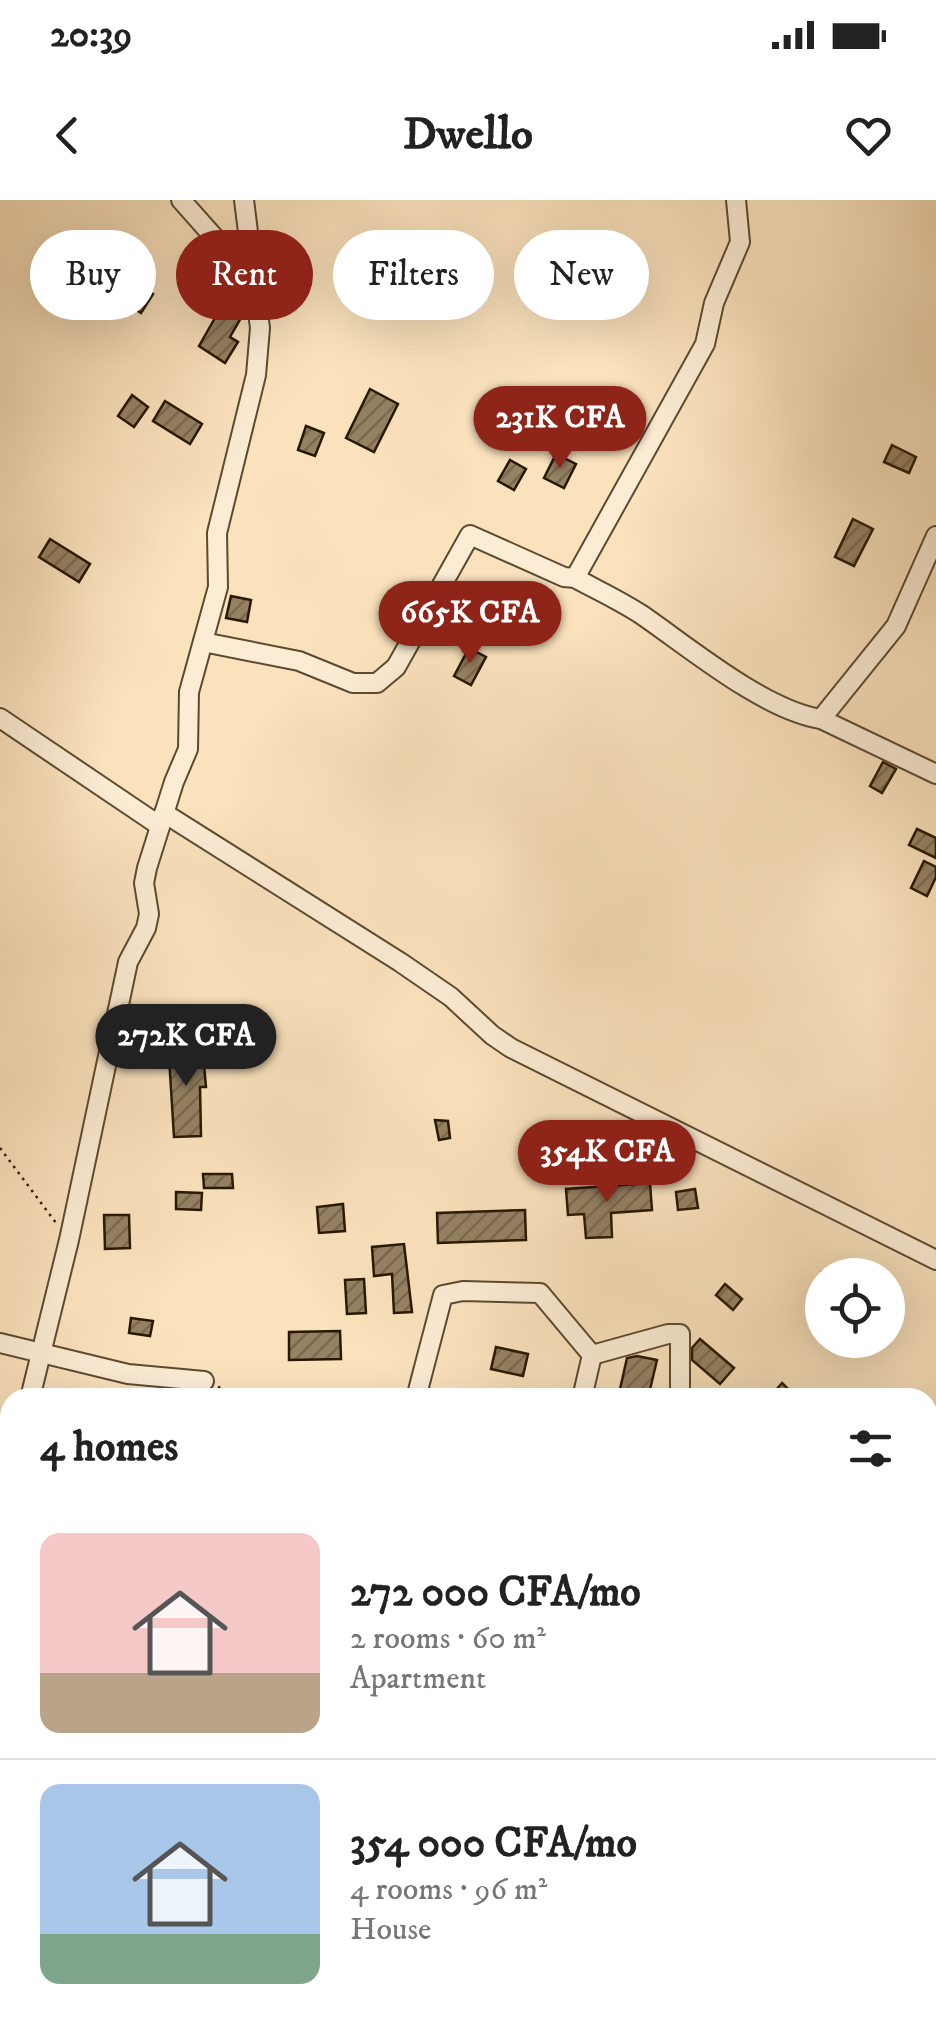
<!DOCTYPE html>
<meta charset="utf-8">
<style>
:root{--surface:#fff;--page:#f2f2f2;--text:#222;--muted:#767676;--line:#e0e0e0;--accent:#8f2418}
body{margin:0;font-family:"IM FELL DW Pica",serif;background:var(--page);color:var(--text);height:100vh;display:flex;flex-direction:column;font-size:38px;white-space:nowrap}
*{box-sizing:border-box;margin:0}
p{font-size:32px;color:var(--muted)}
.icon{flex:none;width:55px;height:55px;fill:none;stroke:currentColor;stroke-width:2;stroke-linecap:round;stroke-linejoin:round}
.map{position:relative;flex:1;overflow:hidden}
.drawer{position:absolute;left:0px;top:1188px;width:938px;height:642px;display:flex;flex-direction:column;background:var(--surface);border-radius:30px 30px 0 0;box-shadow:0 10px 40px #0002}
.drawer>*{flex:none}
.top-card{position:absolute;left:30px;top:30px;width:878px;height:90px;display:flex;gap:20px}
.fabs{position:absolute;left:805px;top:1058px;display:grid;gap:20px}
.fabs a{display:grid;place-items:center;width:100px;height:100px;border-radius:50%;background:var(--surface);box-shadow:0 10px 40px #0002;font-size:50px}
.price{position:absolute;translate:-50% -85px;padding:0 22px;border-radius:35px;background:var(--accent);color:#fff;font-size:32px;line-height:65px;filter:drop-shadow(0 2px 5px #0008)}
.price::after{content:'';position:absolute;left:50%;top:60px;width:30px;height:22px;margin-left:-15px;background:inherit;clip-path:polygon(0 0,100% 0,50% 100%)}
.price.selected{background:#222;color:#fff}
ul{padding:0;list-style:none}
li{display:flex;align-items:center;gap:30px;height:250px;padding:0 40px}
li+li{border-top:2px solid var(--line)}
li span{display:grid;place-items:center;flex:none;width:280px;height:200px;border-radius:20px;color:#555}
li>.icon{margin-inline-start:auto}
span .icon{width:120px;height:120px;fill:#fffc;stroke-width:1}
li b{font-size:42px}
h2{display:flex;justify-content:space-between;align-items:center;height:120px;padding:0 40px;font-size:42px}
.pill{padding:0 35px;border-radius:45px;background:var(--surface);box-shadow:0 10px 40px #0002;font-size:35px;line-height:90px}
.pill.selected{background:var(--accent);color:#fff}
.status{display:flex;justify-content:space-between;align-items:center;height:70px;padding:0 50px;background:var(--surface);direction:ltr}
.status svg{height:28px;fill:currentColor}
header{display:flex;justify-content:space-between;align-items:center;height:130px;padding:0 40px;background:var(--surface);font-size:45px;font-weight:800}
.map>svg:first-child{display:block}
.building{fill:url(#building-hatch);stroke:#281801;stroke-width:2.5}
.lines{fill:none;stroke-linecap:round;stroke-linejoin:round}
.street-casing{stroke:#5c4a30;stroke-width:22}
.path{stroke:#281801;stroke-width:2.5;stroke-dasharray:2.5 5;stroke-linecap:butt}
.street{stroke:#fcecd4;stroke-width:18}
</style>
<div class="status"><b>20:39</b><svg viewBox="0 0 49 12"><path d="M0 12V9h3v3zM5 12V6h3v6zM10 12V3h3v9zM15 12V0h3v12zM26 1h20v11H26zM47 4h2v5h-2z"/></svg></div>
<header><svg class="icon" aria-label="back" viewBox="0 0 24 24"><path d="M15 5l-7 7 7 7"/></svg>Dwello<svg class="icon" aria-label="heart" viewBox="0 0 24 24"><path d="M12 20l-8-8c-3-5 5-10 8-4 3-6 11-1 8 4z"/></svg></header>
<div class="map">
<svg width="936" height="1828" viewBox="0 0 936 1828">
<defs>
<pattern id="building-hatch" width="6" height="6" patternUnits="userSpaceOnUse" patternTransform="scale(2.5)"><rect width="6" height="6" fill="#958163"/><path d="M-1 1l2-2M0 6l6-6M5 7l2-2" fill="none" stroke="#7a694f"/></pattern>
</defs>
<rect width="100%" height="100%" fill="#fae2bd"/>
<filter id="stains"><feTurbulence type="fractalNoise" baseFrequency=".002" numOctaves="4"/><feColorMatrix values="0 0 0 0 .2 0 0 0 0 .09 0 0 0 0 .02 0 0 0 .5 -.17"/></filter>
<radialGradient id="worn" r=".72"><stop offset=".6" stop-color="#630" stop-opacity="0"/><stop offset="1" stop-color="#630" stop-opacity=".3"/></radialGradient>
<!-- building -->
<g class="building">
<path d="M98,34L137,46L130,70L91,58Z"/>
<path d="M127,76L153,94L141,113L114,95Z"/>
<path d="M227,97L245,107V111L230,137L238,142L225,163L199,146Z"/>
<path d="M370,189L398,204L374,252L346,238Z"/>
<path d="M132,195L148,207L134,227L118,216Z"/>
<path d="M165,201L202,224L190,244L153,221Z"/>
<path d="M306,226L324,233L315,256L298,250Z"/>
<path d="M892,245L916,257L909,273L884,262Z"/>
<path d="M556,254L576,264L564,288L544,278Z"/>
<path d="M510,260L526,269L514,290L498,281Z"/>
<path d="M853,319L873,329L854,366L835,357Z"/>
<path d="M50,339L90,364L79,382L39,357Z"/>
<path d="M231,396L251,400L247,422L226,418Z"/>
<path d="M459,411L481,423L468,445L447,433Z"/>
<path d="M469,448L486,457L471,485L454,476Z"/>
<path d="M883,562L896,569L882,593L870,586Z"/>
<path d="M917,629L936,638V658L909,645Z"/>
<path d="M924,661L936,667V677L927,696L911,688Z"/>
<path d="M168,841H194V866L204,865L206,887H200L201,936L174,937Z"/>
<path d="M435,920L448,921L450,938L439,940Z"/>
<path d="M203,974H232L233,988H204Z"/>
<path d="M650,983L652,1010L611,1013L612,1037L586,1038L584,1014L568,1015L566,989Z"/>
<path d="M695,989L698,1008L678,1010L676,992Z"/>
<path d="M176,992L202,993L201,1010L176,1009Z"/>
<path d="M343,1004L345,1031L319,1033L317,1007Z"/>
<path d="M525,1010L526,1040L438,1043L437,1013Z"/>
<path d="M104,1015H129L130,1048L105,1049Z"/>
<path d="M404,1044L412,1112L394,1113L392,1074L374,1076L372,1047Z"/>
<path d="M822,1071V1104L810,1097Z"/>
<path d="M364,1079L366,1113L347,1114L345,1080Z"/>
<path d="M725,1084L742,1099L733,1110L716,1095Z"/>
<path d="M131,1118L153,1121L150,1136L129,1133Z"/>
<path d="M340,1131L341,1159L289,1160V1132Z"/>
<path d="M700,1139L734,1168L720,1184L692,1160V1148Z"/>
<path d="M496,1147L528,1154L523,1176L491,1169Z"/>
<path d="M637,1156L657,1160L648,1198H618L627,1158Z"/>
<path d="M782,1183L797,1198H769Z"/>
</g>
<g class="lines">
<!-- street casing -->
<g class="street-casing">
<g id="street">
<path d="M181,0L254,82"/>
<path d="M575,378L705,144L714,103L740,42L736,0"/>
<path d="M203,442L299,461L353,483H377L396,467L470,335L564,377L575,378C597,390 621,401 642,415C690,448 764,510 821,519L936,574"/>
<path d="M0,518L160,626"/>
<path d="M821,519L896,426L936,336"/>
<path d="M164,613L400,762L451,797L492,835L511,848L936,1060"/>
<path d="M0,1143L128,1174L204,1181"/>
<path d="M592,1155L668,1134H680V1198"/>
<path d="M30,1198L69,1040L128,762L146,728L149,714L144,683L147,668L174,582L188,549L189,492L218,387L217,333L256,175L260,128L244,0"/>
<path d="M416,1198L443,1095L463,1091L540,1093L592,1155"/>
<path d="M582,1198L592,1155"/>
<path d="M0,1369L10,1285"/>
<path d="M928,1440L936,1451"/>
<path d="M0,1524L10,1526"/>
<path d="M0,1700L10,1702"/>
<path d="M618,1820L631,1828"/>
<path d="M445,1828L447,1820"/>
</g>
</g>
<!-- path -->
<g class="path">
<path d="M0,948L56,1023"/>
<path d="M218,1187L245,1198"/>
</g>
<!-- street -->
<use href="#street" class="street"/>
</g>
<rect width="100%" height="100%" filter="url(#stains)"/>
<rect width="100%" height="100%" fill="url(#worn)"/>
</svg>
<div class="fabs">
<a><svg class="icon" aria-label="locate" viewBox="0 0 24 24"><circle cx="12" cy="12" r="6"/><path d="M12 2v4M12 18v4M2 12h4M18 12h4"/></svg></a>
</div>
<b class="price" style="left:560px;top:271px">231K CFA</b>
<b class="price" style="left:470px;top:466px">665K CFA</b>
<b class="price selected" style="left:186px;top:889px">272K CFA</b>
<b class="price" style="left:607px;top:1005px">354K CFA</b>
<div class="top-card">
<a class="pill">Buy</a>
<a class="pill selected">Rent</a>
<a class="pill">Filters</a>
<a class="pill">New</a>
</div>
<section class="drawer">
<h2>4 homes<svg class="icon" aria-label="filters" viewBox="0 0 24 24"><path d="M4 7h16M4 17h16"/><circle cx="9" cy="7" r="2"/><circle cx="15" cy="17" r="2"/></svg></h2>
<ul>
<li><span style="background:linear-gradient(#f6c9c9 70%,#b9a48a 0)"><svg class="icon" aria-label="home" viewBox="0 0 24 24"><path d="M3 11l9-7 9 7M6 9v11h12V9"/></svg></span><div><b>272 000 CFA/mo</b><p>2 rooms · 60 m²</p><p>Apartment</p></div></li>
<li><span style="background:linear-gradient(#a9c7e8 75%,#7fa58c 0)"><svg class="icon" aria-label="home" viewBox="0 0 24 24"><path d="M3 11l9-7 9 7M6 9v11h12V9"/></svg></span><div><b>354 000 CFA/mo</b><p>4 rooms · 96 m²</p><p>House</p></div></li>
</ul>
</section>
</div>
